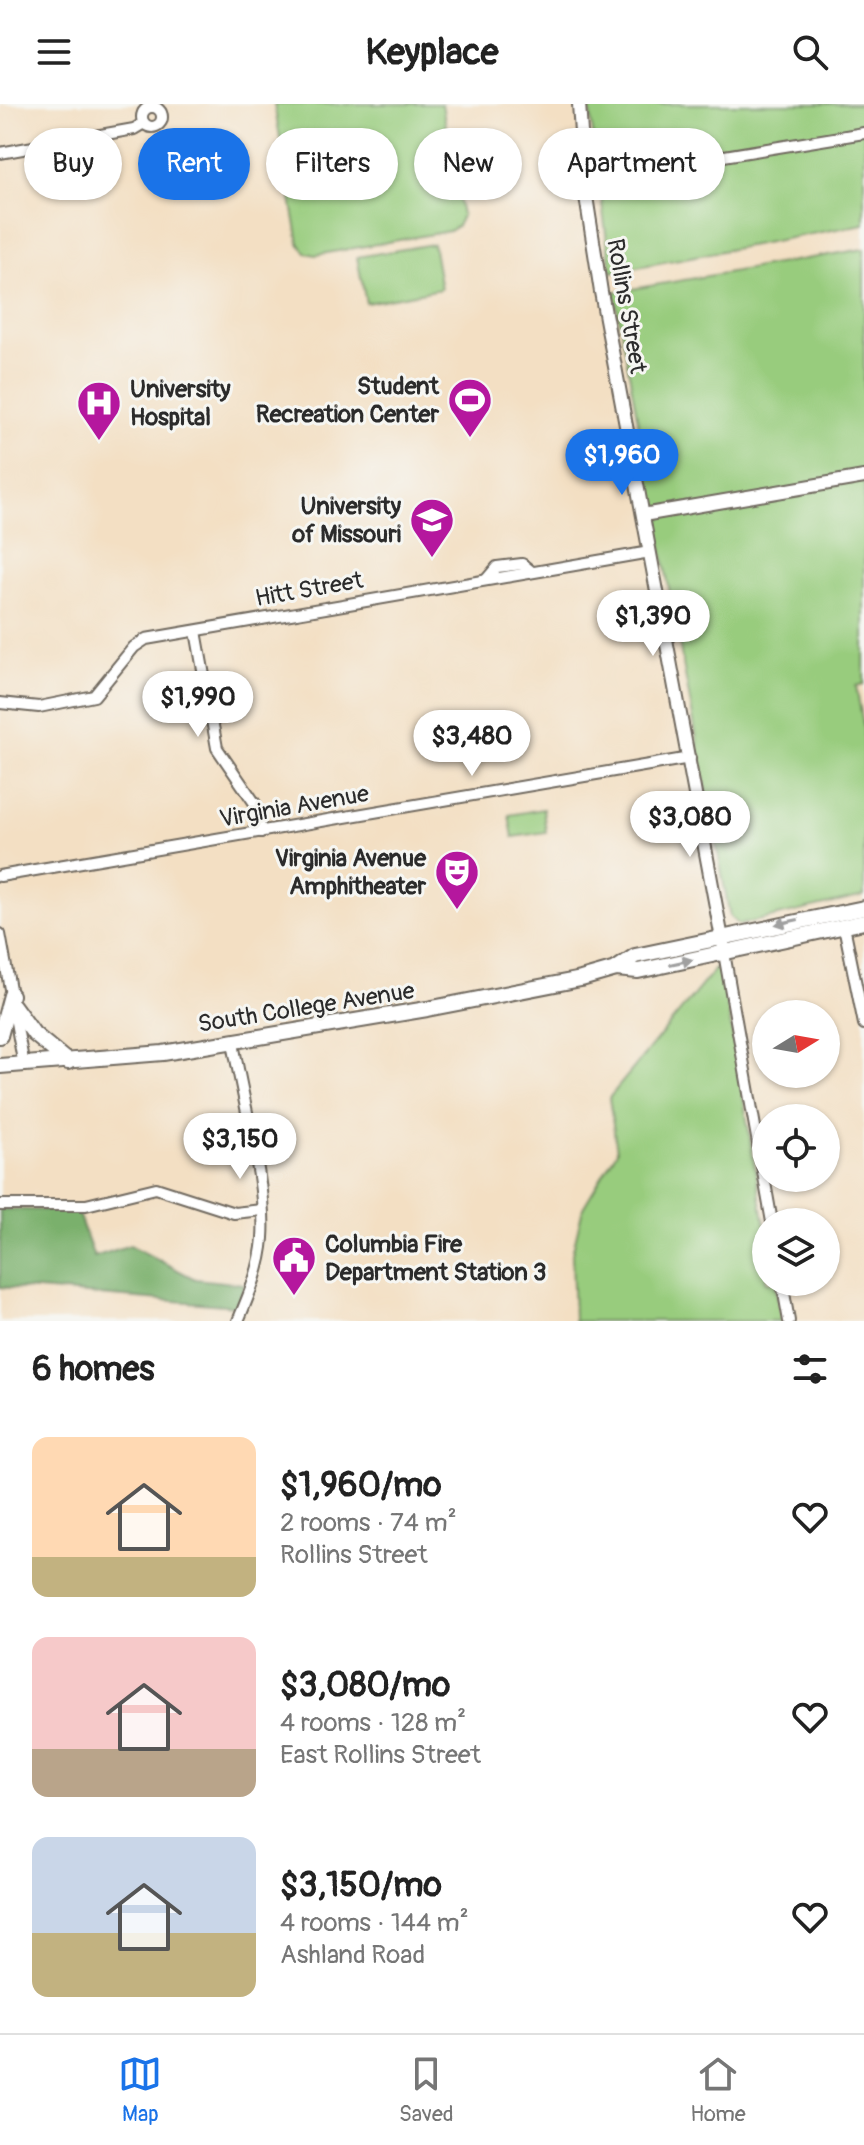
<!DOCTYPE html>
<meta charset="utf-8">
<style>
:root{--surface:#fff;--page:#f6f6f6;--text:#222;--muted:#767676;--line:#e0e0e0;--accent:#1a73e8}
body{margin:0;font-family:Pangolin,sans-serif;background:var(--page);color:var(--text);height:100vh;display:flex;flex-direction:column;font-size:30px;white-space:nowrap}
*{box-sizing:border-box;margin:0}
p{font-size:26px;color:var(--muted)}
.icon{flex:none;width:44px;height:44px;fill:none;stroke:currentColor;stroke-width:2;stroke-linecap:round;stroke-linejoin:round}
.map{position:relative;height:1217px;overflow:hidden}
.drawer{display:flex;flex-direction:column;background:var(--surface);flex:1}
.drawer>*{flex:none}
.guide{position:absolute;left:24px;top:24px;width:816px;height:72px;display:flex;gap:16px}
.needle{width:52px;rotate:79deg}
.fabs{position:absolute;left:752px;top:896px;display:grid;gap:16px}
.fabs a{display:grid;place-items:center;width:88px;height:88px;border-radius:50%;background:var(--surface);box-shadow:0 2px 6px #0004;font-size:40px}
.price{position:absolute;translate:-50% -68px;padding:0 18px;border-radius:28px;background:#fff;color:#222;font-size:26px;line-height:52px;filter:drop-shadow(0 2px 4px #0008)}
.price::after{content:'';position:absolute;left:50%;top:48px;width:24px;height:18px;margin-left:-12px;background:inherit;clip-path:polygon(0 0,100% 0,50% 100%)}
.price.on{background:var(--accent);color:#fff}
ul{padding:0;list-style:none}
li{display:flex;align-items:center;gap:24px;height:200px;padding:0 32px}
li span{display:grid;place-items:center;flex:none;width:224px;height:160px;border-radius:16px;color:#555}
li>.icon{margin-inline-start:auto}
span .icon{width:96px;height:96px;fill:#fffc;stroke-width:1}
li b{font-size:34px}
h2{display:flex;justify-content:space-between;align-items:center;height:96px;padding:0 32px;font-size:34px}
.chip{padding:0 28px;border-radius:36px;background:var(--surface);box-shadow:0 2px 6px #0004;font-size:28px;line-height:72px}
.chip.on{background:var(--accent);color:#fff}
header{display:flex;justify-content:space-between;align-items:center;height:104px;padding:0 32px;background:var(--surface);font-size:36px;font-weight:700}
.menu{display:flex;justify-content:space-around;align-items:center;height:112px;border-top:2px solid var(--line);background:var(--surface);font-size:22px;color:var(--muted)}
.menu a{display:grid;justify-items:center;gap:4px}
.menu .on{color:var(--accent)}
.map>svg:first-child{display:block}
.green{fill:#98cc7d;stroke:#627c54;stroke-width:2}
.forest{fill:#7ab06c;stroke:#526e4c;stroke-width:2}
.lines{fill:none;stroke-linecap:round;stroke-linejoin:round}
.minor-casing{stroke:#716a60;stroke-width:14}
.tertiary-casing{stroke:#716a60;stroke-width:16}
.secondary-casing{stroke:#716a60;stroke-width:18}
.minor{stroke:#fff;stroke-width:10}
.tertiary{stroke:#fff;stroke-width:12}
.secondary{stroke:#fff;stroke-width:14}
.oneway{fill:#a0a0a0}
.labels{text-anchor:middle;stroke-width:6;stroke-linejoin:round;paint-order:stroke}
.street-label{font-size:24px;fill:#2b2b2b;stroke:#f6f6f2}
.poi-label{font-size:24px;font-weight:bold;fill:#2b2b2b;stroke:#f6f6f2;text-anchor:end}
</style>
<header><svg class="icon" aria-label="menu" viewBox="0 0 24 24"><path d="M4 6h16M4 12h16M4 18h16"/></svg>Keyplace<svg class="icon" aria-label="search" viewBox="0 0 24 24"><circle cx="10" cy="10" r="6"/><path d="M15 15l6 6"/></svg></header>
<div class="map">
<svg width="864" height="1217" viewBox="0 0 864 1217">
<rect width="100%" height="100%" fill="#f6f6f2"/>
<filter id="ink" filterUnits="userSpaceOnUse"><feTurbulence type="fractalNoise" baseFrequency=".0125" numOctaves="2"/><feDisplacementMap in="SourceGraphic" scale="16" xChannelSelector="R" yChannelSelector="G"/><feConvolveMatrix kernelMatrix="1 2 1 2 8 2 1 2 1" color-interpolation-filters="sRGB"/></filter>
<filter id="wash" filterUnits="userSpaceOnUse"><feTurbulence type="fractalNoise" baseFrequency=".006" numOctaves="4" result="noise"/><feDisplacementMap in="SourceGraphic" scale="32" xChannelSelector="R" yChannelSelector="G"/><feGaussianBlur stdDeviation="1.8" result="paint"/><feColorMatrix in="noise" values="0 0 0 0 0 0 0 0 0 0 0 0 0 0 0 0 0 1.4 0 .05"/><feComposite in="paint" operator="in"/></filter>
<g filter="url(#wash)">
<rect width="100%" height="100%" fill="#f3dfc3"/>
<!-- green -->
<g class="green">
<path d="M274,0H442L462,112L457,122L449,127L316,151L306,149L299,139Z"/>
<path d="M589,0H864V120L611,168Z"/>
<path d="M433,140L441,185L366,199L357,153Z"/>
<path d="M864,145V580L856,582L864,625V792L739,821L730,813L614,188Z"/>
<path d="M543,705L546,728L513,733L509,711Z"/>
<path d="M716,864L723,876L766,1127V1178H775L781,1217H574L572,1150L583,1104L617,1047L609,994Z"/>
</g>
<!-- forest -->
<path class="forest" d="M0,1105L77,1107L94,1153L130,1141L195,1175L245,1180L236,1202L0,1183Z"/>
</g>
<g filter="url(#ink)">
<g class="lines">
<!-- minor casing -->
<g class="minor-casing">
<g id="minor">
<circle cx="152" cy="13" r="10"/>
<path d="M0,49L134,25L144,19"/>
<path d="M584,75L864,29"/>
<path d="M486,476L497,463L522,460L532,468"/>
<path d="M196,527L217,644L256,701L261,728"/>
<path d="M0,599L39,603L94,592L134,543L146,535L650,448"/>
<path d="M0,772L690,654"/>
<path d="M844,822L864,920"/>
<path d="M0,830L24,962"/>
<path d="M724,849L772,1118"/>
<path d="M233,938C242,994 267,1081 263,1134C261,1163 249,1191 238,1217"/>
<path d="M0,1101H86L156,1084L234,1109L262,1106"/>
<path d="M782,1178L789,1217"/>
</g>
</g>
<!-- tertiary casing -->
<g class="tertiary-casing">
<g id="tertiary">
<path d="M579,0L585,86L601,188L723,840"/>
<path d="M643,411L864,373"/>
</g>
</g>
<!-- secondary casing -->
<g class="secondary-casing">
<g id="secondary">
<path d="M616,865L638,867L864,818"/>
<path d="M13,901L34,930L68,958"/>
<path d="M0,932L11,891"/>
<path d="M0,962L163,949L427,905L581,875L616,865L635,852L864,804"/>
</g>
</g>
<!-- minor -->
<use href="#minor" class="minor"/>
<!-- tertiary -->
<use href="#tertiary" class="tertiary"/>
<!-- secondary -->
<use href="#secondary" class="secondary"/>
</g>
<!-- one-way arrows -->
<defs><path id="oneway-solid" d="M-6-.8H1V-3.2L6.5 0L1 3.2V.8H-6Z" transform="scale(2)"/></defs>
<g class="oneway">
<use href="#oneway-solid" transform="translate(787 818) rotate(168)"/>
<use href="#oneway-solid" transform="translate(681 858) rotate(-12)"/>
</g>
</g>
<!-- icons -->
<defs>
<g id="stadium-pin" transform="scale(2.3)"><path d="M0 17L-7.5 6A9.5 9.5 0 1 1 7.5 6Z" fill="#b5179e" stroke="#f6f6f2"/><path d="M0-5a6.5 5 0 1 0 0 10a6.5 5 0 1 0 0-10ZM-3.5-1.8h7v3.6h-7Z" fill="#fff"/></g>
<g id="hospital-pin" transform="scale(2.3)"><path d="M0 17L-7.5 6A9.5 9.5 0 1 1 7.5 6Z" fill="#b5179e" stroke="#f6f6f2"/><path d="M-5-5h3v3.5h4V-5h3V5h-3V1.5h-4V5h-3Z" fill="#fff"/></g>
<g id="university-pin" transform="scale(2.3)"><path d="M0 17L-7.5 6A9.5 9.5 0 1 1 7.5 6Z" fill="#b5179e" stroke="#f6f6f2"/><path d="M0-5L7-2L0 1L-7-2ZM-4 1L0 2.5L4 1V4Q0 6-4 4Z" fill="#fff"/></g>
<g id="theatre-pin" transform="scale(2.3)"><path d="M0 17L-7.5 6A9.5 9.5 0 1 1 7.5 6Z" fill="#b5179e" stroke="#f6f6f2"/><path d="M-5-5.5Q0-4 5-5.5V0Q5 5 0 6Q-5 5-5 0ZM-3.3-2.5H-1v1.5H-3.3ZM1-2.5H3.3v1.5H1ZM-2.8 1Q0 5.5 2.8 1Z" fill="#fff"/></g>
<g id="civic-pin" transform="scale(2.3)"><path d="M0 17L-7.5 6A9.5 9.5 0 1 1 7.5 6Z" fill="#b5179e" stroke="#f6f6f2"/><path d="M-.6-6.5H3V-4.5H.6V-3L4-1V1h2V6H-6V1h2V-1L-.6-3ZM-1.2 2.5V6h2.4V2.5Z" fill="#fff"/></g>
</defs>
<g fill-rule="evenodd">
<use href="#stadium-pin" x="470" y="296"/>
<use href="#hospital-pin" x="99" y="299"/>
<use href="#university-pin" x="432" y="416"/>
<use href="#theatre-pin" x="457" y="768"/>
<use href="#civic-pin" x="294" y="1154"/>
</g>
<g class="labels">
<!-- street labels -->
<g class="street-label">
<text transform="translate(627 202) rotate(80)" y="8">Rollins Street</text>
<text transform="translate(309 485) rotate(-10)" y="8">Hitt Street</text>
<text transform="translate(294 702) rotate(-10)" y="8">Virginia Avenue</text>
<text transform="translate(306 903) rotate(-9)" y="8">South College Avenue</text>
</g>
<!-- poi labels -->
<g class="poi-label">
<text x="439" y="290">Student<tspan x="439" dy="28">Recreation Center</tspan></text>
<text x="130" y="293" text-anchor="start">University<tspan x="130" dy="28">Hospital</tspan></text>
<text x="401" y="410">University<tspan x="401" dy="28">of Missouri</tspan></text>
<text x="426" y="762">Virginia Avenue<tspan x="426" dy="28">Amphitheater</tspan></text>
<text x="325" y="1148" text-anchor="start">Columbia Fire<tspan x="325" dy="28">Department Station 3</tspan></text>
</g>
</g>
</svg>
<div class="fabs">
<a><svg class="needle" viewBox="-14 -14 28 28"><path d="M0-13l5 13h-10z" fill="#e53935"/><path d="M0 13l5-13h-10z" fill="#767676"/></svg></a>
<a><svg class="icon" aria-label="locate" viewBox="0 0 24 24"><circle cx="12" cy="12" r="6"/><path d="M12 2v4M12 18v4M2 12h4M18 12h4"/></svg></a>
<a><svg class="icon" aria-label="layers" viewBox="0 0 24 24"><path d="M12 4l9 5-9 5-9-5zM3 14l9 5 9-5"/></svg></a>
</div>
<b class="price on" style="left:622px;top:393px">$1,960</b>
<b class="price" style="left:653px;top:554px">$1,390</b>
<b class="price" style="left:198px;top:635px">$1,990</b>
<b class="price" style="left:472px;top:674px">$3,480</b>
<b class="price" style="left:690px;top:755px">$3,080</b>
<b class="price" style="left:240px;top:1077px">$3,150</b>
<div class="guide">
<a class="chip">Buy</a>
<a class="chip on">Rent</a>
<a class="chip">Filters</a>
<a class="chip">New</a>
<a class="chip">Apartment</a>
</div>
</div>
<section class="drawer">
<h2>6 homes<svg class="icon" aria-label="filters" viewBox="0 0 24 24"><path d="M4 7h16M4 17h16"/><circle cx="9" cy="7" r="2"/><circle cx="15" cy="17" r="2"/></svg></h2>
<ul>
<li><span style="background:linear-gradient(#ffd9b3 75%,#c2b280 0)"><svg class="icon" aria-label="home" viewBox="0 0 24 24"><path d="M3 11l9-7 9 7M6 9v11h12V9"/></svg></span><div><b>$1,960/mo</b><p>2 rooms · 74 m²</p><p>Rollins Street</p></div><svg class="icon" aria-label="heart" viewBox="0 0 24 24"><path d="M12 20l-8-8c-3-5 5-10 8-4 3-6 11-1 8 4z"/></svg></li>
<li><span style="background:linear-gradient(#f6c9c9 70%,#b9a48a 0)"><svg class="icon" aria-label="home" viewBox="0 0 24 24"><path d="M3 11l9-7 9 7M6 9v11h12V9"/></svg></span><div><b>$3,080/mo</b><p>4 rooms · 128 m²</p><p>East Rollins Street</p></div><svg class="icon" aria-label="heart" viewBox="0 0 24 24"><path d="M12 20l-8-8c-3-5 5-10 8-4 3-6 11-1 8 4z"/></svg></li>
<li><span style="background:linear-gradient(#c9d6e8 60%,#c2b280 0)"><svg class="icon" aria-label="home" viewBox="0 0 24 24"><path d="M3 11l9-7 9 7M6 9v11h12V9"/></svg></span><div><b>$3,150/mo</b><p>4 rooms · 144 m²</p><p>Ashland Road</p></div><svg class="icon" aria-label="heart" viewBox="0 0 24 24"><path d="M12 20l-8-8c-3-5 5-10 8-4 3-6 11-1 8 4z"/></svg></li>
</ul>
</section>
<nav class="menu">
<a class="on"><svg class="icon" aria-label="map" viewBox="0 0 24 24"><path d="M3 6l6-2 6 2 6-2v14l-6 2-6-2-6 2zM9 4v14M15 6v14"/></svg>Map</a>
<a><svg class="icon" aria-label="saved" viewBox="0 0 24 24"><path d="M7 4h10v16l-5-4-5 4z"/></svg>Saved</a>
<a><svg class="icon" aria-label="home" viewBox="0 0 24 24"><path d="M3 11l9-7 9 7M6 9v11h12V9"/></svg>Home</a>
</nav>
